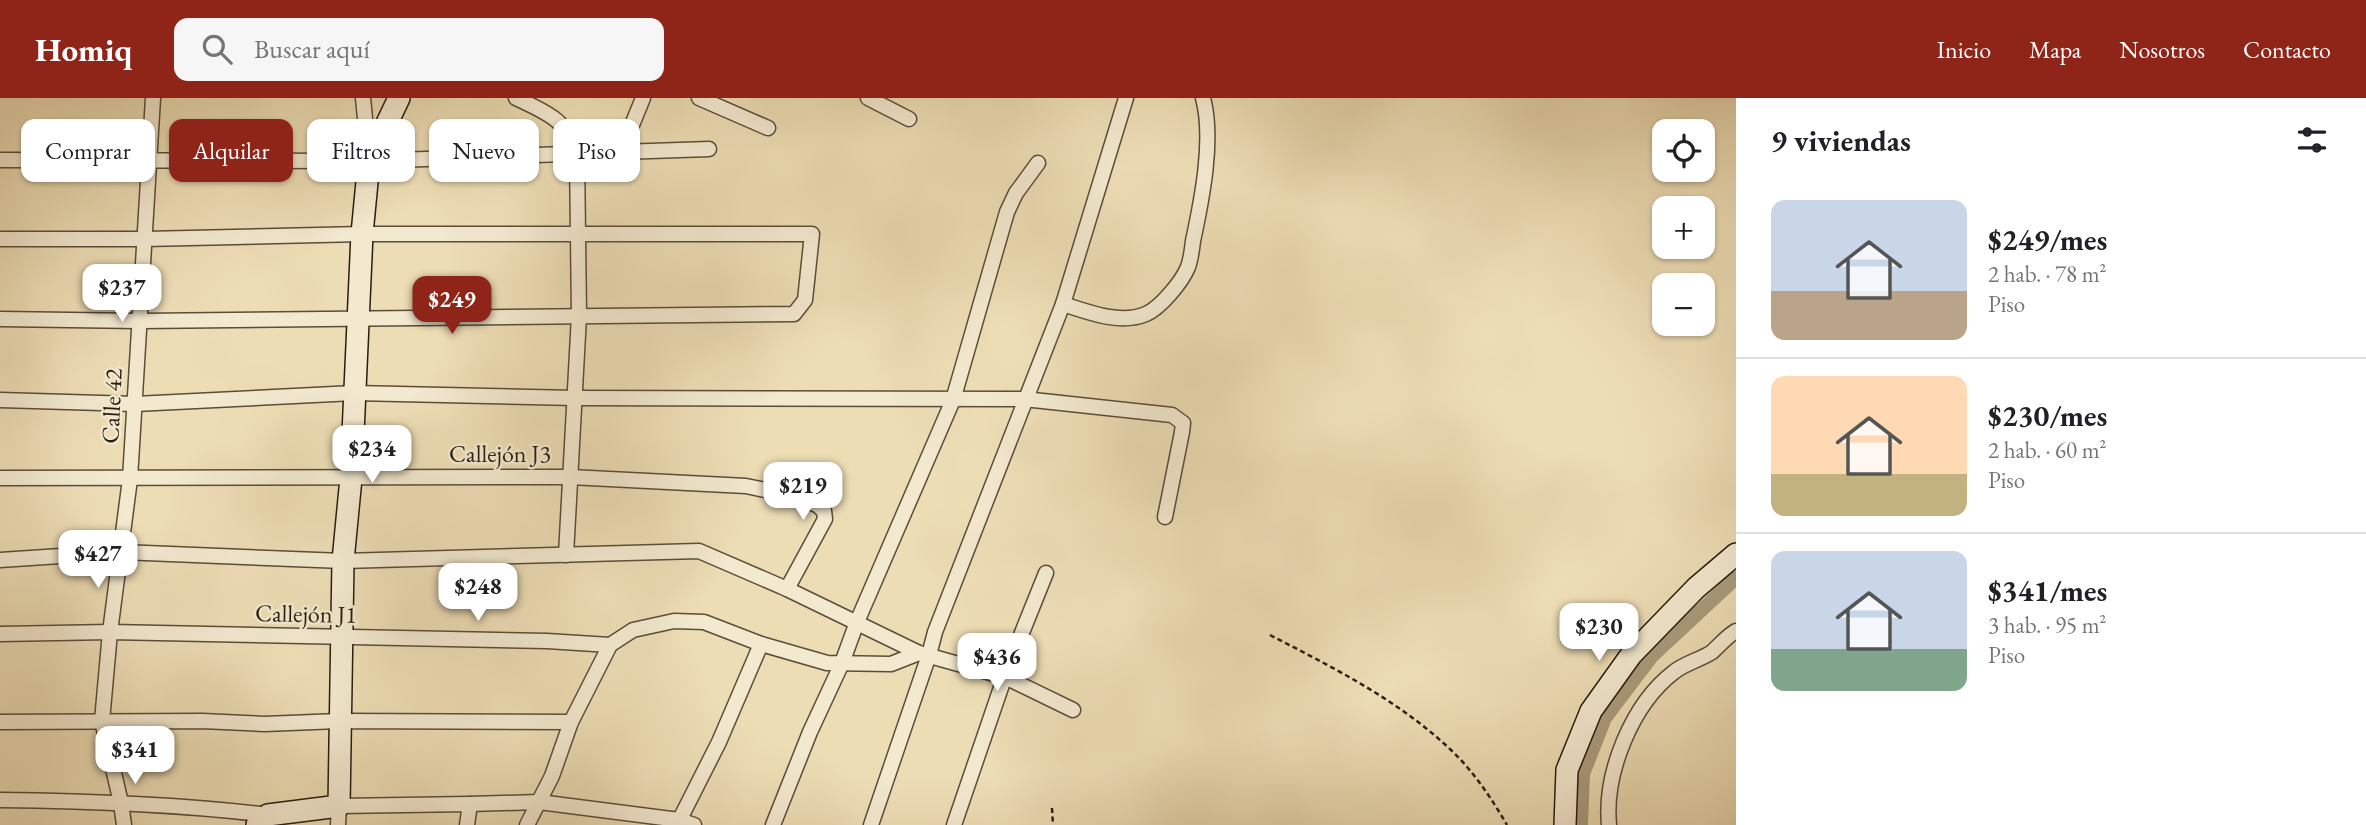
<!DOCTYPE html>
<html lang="es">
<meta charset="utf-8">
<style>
:root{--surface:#fff;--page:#f6f6f6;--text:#202124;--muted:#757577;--line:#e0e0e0;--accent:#8f2418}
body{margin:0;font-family:"EB Garamond",serif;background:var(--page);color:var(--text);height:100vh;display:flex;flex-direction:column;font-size:26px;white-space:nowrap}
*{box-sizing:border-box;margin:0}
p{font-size:23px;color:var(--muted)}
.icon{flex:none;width:38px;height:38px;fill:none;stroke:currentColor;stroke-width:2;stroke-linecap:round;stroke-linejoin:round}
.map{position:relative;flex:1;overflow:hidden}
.details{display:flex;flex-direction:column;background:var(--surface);width:630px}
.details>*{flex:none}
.guide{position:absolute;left:21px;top:21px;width:665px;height:63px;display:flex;gap:14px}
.buttons{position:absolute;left:1652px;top:21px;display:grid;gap:14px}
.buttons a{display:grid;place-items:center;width:63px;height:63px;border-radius:14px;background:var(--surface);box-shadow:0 2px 5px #0004;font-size:35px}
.price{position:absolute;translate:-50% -60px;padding:0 16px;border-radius:14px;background:#fff;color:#222;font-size:23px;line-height:46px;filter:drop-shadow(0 2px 4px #0008)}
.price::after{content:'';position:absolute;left:50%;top:42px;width:21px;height:16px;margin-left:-10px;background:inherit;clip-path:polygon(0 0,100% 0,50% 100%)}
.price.on{background:var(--accent);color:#fff}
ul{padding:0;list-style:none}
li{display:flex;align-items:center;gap:21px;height:175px;padding:0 35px}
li+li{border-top:2px solid var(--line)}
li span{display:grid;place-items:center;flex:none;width:196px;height:140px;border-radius:14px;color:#555}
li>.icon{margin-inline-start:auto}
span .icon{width:84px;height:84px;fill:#fffc;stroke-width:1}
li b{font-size:30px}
h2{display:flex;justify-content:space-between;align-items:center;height:84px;padding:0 35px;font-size:30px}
.pill{padding:0 24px;border-radius:14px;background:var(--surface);box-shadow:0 2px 5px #0004;font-size:24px;line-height:63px}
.pill.on{background:var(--accent);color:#fff}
header{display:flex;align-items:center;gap:42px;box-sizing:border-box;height:98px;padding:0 35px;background:var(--accent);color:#fff}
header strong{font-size:33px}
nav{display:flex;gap:38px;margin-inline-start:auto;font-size:24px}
.search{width:490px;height:63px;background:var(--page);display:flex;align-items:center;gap:18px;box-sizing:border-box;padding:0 24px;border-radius:14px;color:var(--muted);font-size:26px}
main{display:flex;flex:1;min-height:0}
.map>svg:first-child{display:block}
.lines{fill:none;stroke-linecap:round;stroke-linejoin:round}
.canal{stroke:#aa9c7d;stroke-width:14}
.street-casing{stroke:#5a4d3a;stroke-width:17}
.secondary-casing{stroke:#291d11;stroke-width:24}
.path{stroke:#291d11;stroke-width:2.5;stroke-dasharray:5 3.5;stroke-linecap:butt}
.street{stroke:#f3e9cf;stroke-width:14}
.secondary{stroke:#f3e9cf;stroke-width:21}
.labels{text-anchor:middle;stroke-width:5;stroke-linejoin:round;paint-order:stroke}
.street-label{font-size:24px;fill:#291d11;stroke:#f3e9cf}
</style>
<header>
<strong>Homiq</strong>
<div class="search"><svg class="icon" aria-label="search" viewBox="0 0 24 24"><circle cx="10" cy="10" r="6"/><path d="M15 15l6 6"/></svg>Buscar aquí</div>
<nav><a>Inicio</a><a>Mapa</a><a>Nosotros</a><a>Contacto</a></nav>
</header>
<main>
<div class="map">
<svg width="1736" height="727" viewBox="0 0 1736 727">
<rect width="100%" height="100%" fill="#edddb5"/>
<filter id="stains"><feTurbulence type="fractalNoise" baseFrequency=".00286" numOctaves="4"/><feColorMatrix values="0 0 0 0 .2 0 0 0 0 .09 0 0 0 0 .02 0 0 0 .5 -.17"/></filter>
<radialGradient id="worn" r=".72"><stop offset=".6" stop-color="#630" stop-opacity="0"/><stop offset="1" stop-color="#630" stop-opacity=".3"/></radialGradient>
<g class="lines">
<!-- canal -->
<path class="canal" d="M1581,727L1583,676L1605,620L1652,558L1736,480"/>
<!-- street casing -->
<g class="street-casing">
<g id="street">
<path d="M363,0L369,61"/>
<path d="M516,0C547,15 567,21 577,57L579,218L566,457"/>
<path d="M699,0L768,30"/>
<path d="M868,0L909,21"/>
<path d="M621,54L709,51"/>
<path d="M0,62L369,63L621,54L643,0"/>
<path d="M0,141H145L362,136H812L805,202L794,216L140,223L0,221"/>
<path d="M1063,206C1088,214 1120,227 1146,216C1160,210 1182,184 1188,169C1191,161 1192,151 1193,143C1202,101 1214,41 1203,0"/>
<path d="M0,302L135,306L354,295L575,300L1024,301L1172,317L1183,325L1182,334L1165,419"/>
<path d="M0,380L570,379L746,388L789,397L817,407L824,413L825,421L787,491"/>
<path d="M0,462L121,454L343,463L699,453L787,491L919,555L1005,579L1073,612"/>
<path d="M0,536L110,534L547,543L610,547"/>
<path d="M0,624L202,623L264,626L339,623L571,624"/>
<path d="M0,702C89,703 179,706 268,717"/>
<path d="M470,706L539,704L679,722L694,727"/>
<path d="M124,727L121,705L102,623L110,534L130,381L153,0"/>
<path d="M338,727L339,708L470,706L467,727"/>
<path d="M527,727L552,678L571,624L610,547L633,532L674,523L704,524L761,546L827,565L891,566L919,555"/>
<path d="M677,727L719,644L761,546"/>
<path d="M773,727L810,634L842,565L857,524L953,302L1007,114L1016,95L1038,65"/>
<path d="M871,727L929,557L935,534L1063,206L1126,0"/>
<path d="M954,727L1007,572L1046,475"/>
<path d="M1609,727C1604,675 1632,606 1674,574C1685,565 1700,562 1712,554C1720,547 1727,538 1736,533"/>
</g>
</g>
<!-- secondary casing -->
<g class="secondary-casing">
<g id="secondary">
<path d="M257,727L268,717L339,708L343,463L351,380L362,136L369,63L399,0"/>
<path d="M1565,727L1567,672L1591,613L1631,557L1696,490L1736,456"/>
</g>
</g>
<!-- path -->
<g class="path">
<path d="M1270,537C1334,570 1400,603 1452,653C1474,674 1492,701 1507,727"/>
<path d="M1052,710L1053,727"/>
</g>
<!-- street -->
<use href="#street" class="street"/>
<!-- secondary -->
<use href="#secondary" class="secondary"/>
</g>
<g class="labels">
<!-- street labels -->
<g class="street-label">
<text transform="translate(112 308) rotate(-87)" y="8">Calle 42</text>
<text x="500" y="364">Callejón J3</text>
<text transform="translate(306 516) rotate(1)" y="8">Callejón J1</text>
</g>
</g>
<rect width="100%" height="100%" filter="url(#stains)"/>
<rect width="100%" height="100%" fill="url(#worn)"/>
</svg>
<div class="buttons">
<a><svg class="icon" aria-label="locate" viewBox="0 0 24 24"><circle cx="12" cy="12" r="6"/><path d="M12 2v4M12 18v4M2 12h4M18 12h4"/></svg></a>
<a>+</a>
<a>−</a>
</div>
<b class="price" style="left:122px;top:226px">$237</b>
<b class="price on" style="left:452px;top:238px">$249</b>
<b class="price" style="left:372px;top:387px">$234</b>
<b class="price" style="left:803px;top:424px">$219</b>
<b class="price" style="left:98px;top:492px">$427</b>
<b class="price" style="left:478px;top:525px">$248</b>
<b class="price" style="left:1599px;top:565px">$230</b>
<b class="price" style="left:997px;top:595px">$436</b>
<b class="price" style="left:135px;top:688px">$341</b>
<div class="guide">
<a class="pill">Comprar</a>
<a class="pill on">Alquilar</a>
<a class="pill">Filtros</a>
<a class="pill">Nuevo</a>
<a class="pill">Piso</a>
</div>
</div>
<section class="details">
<h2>9 viviendas<svg class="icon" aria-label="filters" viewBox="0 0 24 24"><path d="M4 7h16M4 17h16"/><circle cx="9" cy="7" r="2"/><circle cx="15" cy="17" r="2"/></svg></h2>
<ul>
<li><span style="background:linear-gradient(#c9d6e8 65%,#b9a48a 0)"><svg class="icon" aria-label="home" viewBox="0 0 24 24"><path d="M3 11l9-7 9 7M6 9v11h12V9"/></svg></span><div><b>$249/mes</b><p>2 hab. · 78 m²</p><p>Piso</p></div></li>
<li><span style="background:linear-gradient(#ffd9b3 70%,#c2b280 0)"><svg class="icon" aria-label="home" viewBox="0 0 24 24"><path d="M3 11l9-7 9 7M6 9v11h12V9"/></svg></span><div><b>$230/mes</b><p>2 hab. · 60 m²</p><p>Piso</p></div></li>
<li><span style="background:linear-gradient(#c9d6e8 70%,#7fa58c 0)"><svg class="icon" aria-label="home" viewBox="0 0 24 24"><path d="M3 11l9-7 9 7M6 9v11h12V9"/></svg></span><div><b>$341/mes</b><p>3 hab. · 95 m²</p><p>Piso</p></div></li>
</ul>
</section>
</main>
